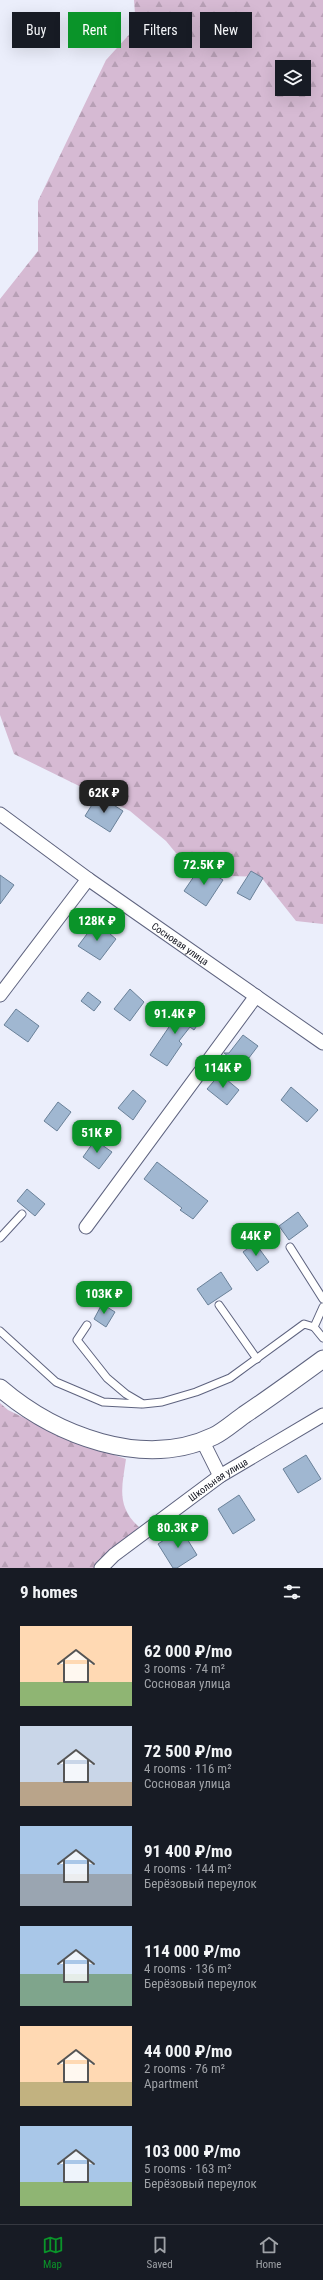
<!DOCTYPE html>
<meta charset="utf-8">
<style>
:root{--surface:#171b24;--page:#20242c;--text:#f1f3f6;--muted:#9ea1a6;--line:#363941;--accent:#0a9429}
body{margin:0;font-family:"Roboto Condensed",sans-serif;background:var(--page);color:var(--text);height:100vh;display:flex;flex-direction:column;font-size:15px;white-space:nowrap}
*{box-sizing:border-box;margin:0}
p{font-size:13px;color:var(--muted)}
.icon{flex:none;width:22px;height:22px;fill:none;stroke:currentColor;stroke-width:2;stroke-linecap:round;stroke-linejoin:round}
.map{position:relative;height:1568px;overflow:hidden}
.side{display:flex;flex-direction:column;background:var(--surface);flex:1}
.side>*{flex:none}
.hud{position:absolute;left:12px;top:12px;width:299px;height:36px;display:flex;gap:8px}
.buttons{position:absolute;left:275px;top:60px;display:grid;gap:8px}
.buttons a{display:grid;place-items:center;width:36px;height:36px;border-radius:0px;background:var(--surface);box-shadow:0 4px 16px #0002;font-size:20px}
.price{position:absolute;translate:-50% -34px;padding:0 9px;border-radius:8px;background:var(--accent);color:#fff;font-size:13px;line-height:26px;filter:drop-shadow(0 1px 2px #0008)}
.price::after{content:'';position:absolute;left:50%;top:24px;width:12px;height:9px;margin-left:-6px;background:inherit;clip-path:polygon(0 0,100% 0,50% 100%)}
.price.current{background:#222;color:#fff}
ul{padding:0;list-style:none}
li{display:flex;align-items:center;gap:12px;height:100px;padding:0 20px}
li span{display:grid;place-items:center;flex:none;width:112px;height:80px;border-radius:0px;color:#555}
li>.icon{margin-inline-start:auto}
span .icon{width:48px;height:48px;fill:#fffc;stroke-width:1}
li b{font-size:17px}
h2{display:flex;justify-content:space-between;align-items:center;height:48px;padding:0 20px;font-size:17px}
.tag{padding:0 14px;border-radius:0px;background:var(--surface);box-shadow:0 4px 16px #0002;font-size:14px;line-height:36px}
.tag.current{background:var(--accent);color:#fff}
.menu{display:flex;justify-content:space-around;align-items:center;height:56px;border-top:1px solid var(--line);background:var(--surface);font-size:11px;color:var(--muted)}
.menu a{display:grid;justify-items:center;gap:2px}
.menu .current{color:var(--accent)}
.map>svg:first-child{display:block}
.forest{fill:url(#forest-firs);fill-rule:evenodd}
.building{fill:#a0b7d1;stroke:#6a8199}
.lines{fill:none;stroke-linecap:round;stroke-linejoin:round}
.service-casing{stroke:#5e637f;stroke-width:9}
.minor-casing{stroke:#5e637f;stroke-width:15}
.tertiary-casing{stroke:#5e637f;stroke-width:19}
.service{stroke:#fff;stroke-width:7}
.minor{stroke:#fff;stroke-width:13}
.tertiary{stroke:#fff;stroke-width:17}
.labels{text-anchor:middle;stroke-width:3.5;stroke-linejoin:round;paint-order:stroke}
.street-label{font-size:10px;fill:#11131e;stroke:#fff}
</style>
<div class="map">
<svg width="323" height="1568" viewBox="0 0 323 1568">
<defs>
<pattern id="forest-firs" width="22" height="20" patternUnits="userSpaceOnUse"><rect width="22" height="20" fill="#d6bad3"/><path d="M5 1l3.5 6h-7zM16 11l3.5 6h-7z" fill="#b79fb5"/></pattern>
</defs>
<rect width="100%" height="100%" fill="#ebeefb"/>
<!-- forest -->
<g class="forest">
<path d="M134,0H323V924L296,921L261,877L194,875L166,841L130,811L14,754L0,715V299L38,251V201L106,60L136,27ZM282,67H304V89H282Z"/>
<path d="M0,1403L8,1410L72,1441L126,1459C122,1487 116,1506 139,1527L95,1568H0Z"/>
</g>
<!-- building -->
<g class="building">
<path d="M98,795L123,811L110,832L85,816Z"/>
<path d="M201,866L223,880L206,906L184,891Z"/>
<path d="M251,871L263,878L250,900L237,893Z"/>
<path d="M0,875L14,885L0,904Z"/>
<path d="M96,922L116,939L100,960L78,946Z"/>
<path d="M130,989L144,1002L130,1021L114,1009Z"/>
<path d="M88,992L101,1002L94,1011L81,1001Z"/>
<path d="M181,1004L201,1020L194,1030L190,1027L179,1041L182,1044L167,1066L150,1055L173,1021L170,1019Z"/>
<path d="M16,1009L39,1026L28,1042L4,1025Z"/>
<path d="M243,1035L258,1046L242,1067L224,1053H229Z"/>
<path d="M220,1074L239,1090L227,1105L207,1089Z"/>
<path d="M291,1087L318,1110L307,1122L281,1100Z"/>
<path d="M133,1090L146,1101L133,1120L118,1108Z"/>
<path d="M58,1102L71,1112L57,1131L44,1121Z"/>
<path d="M95,1140L112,1152L99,1169L83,1157Z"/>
<path d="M157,1162L208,1201L193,1219L180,1210L182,1208L144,1179Z"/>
<path d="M27,1189L45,1204L35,1216L17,1201Z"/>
<path d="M298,1212L308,1226L289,1240L279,1226Z"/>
<path d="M255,1243L269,1262L257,1271L243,1252Z"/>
<path d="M221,1272L232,1289L208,1305L197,1289Z"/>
<path d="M102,1304L115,1312L106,1327L94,1319Z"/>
<path d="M306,1455L321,1479L298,1493L283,1469Z"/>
<path d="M239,1495L255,1520L233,1534L218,1509Z"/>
<path d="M181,1529L197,1555L177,1568H173L158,1544Z"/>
</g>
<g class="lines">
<!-- service casing -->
<g class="service-casing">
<g id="service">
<path d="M0,1238L22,1214"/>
<path d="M290,1247L323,1299"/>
<path d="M219,1305L257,1359"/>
<path d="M87,1325L77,1340L107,1378L126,1394L143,1404L162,1402L196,1392L230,1378L304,1324L314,1327L323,1338"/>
<path d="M314,1327L323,1307"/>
<path d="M0,1331L56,1382L103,1402L141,1404"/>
</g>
</g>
<!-- minor casing -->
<g class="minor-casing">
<g id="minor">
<path id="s1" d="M0,814L88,879L323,1043"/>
<path d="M0,995L88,879"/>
<path d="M86,1227L256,996"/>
<path d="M202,1440L220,1476"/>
<path id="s2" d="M101,1568L114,1555L220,1476L323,1415"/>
</g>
</g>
<!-- tertiary casing -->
<g class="tertiary-casing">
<path id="tertiary" d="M0,1388C55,1435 143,1470 214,1436C224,1431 234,1422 244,1415C271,1397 297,1378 323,1359"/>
</g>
<!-- service -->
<use href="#service" class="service"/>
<!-- minor -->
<use href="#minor" class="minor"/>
<!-- tertiary -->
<use href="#tertiary" class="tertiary"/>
</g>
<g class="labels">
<!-- street labels -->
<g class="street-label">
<text dy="4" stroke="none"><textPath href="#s1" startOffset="222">Сосновая улица</textPath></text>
<text dy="4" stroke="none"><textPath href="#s2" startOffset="147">Школьная улица</textPath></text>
</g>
</g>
</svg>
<div class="buttons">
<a><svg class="icon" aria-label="layers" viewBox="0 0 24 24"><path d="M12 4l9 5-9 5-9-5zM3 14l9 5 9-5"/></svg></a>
</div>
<b class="price current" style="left:104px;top:814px">62K ₽</b>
<b class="price" style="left:204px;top:886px">72.5K ₽</b>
<b class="price" style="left:97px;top:942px">128K ₽</b>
<b class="price" style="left:175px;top:1035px">91.4K ₽</b>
<b class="price" style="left:223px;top:1089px">114K ₽</b>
<b class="price" style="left:97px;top:1154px">51K ₽</b>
<b class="price" style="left:256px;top:1257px">44K ₽</b>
<b class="price" style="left:104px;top:1315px">103K ₽</b>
<b class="price" style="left:178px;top:1549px">80.3K ₽</b>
<div class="hud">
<a class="tag">Buy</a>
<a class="tag current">Rent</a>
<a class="tag">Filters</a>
<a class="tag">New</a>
</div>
</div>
<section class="side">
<h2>9 homes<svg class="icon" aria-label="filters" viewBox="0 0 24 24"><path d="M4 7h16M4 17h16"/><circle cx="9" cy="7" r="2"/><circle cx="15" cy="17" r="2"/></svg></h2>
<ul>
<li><span style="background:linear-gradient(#ffd9b3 70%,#8fb573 0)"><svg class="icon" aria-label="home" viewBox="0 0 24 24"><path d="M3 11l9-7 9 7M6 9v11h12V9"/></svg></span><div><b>62 000 ₽/mo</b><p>3 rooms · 74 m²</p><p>Сосновая улица</p></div></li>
<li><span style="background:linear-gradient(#c9d6e8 70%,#b9a48a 0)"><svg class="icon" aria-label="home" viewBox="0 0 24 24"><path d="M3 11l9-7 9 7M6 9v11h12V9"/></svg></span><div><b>72 500 ₽/mo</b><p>4 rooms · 116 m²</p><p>Сосновая улица</p></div></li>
<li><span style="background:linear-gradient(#a9c7e8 60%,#9aa5b1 0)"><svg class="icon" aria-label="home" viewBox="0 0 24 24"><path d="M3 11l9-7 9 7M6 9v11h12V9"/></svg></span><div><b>91 400 ₽/mo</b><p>4 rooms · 144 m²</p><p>Берёзовый переулок</p></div></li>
<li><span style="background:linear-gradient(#a9c7e8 60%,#7fa58c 0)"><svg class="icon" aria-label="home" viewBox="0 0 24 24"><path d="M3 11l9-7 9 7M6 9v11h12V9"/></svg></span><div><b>114 000 ₽/mo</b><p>4 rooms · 136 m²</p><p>Берёзовый переулок</p></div></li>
<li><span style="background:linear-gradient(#ffd9b3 70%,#c2b280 0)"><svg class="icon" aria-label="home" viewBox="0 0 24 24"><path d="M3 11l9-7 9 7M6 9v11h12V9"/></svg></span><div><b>44 000 ₽/mo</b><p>2 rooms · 76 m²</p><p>Apartment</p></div></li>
<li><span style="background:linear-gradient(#a9c7e8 70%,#8fb573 0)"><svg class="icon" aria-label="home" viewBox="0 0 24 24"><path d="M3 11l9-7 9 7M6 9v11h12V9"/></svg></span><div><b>103 000 ₽/mo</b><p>5 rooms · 163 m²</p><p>Берёзовый переулок</p></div></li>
</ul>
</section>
<nav class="menu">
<a class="current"><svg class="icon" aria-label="map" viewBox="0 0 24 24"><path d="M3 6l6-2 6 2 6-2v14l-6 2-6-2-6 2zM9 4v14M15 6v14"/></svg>Map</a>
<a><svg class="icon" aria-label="saved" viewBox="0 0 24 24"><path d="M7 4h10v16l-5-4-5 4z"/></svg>Saved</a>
<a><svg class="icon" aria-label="home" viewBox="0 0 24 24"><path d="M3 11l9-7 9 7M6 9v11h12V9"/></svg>Home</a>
</nav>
